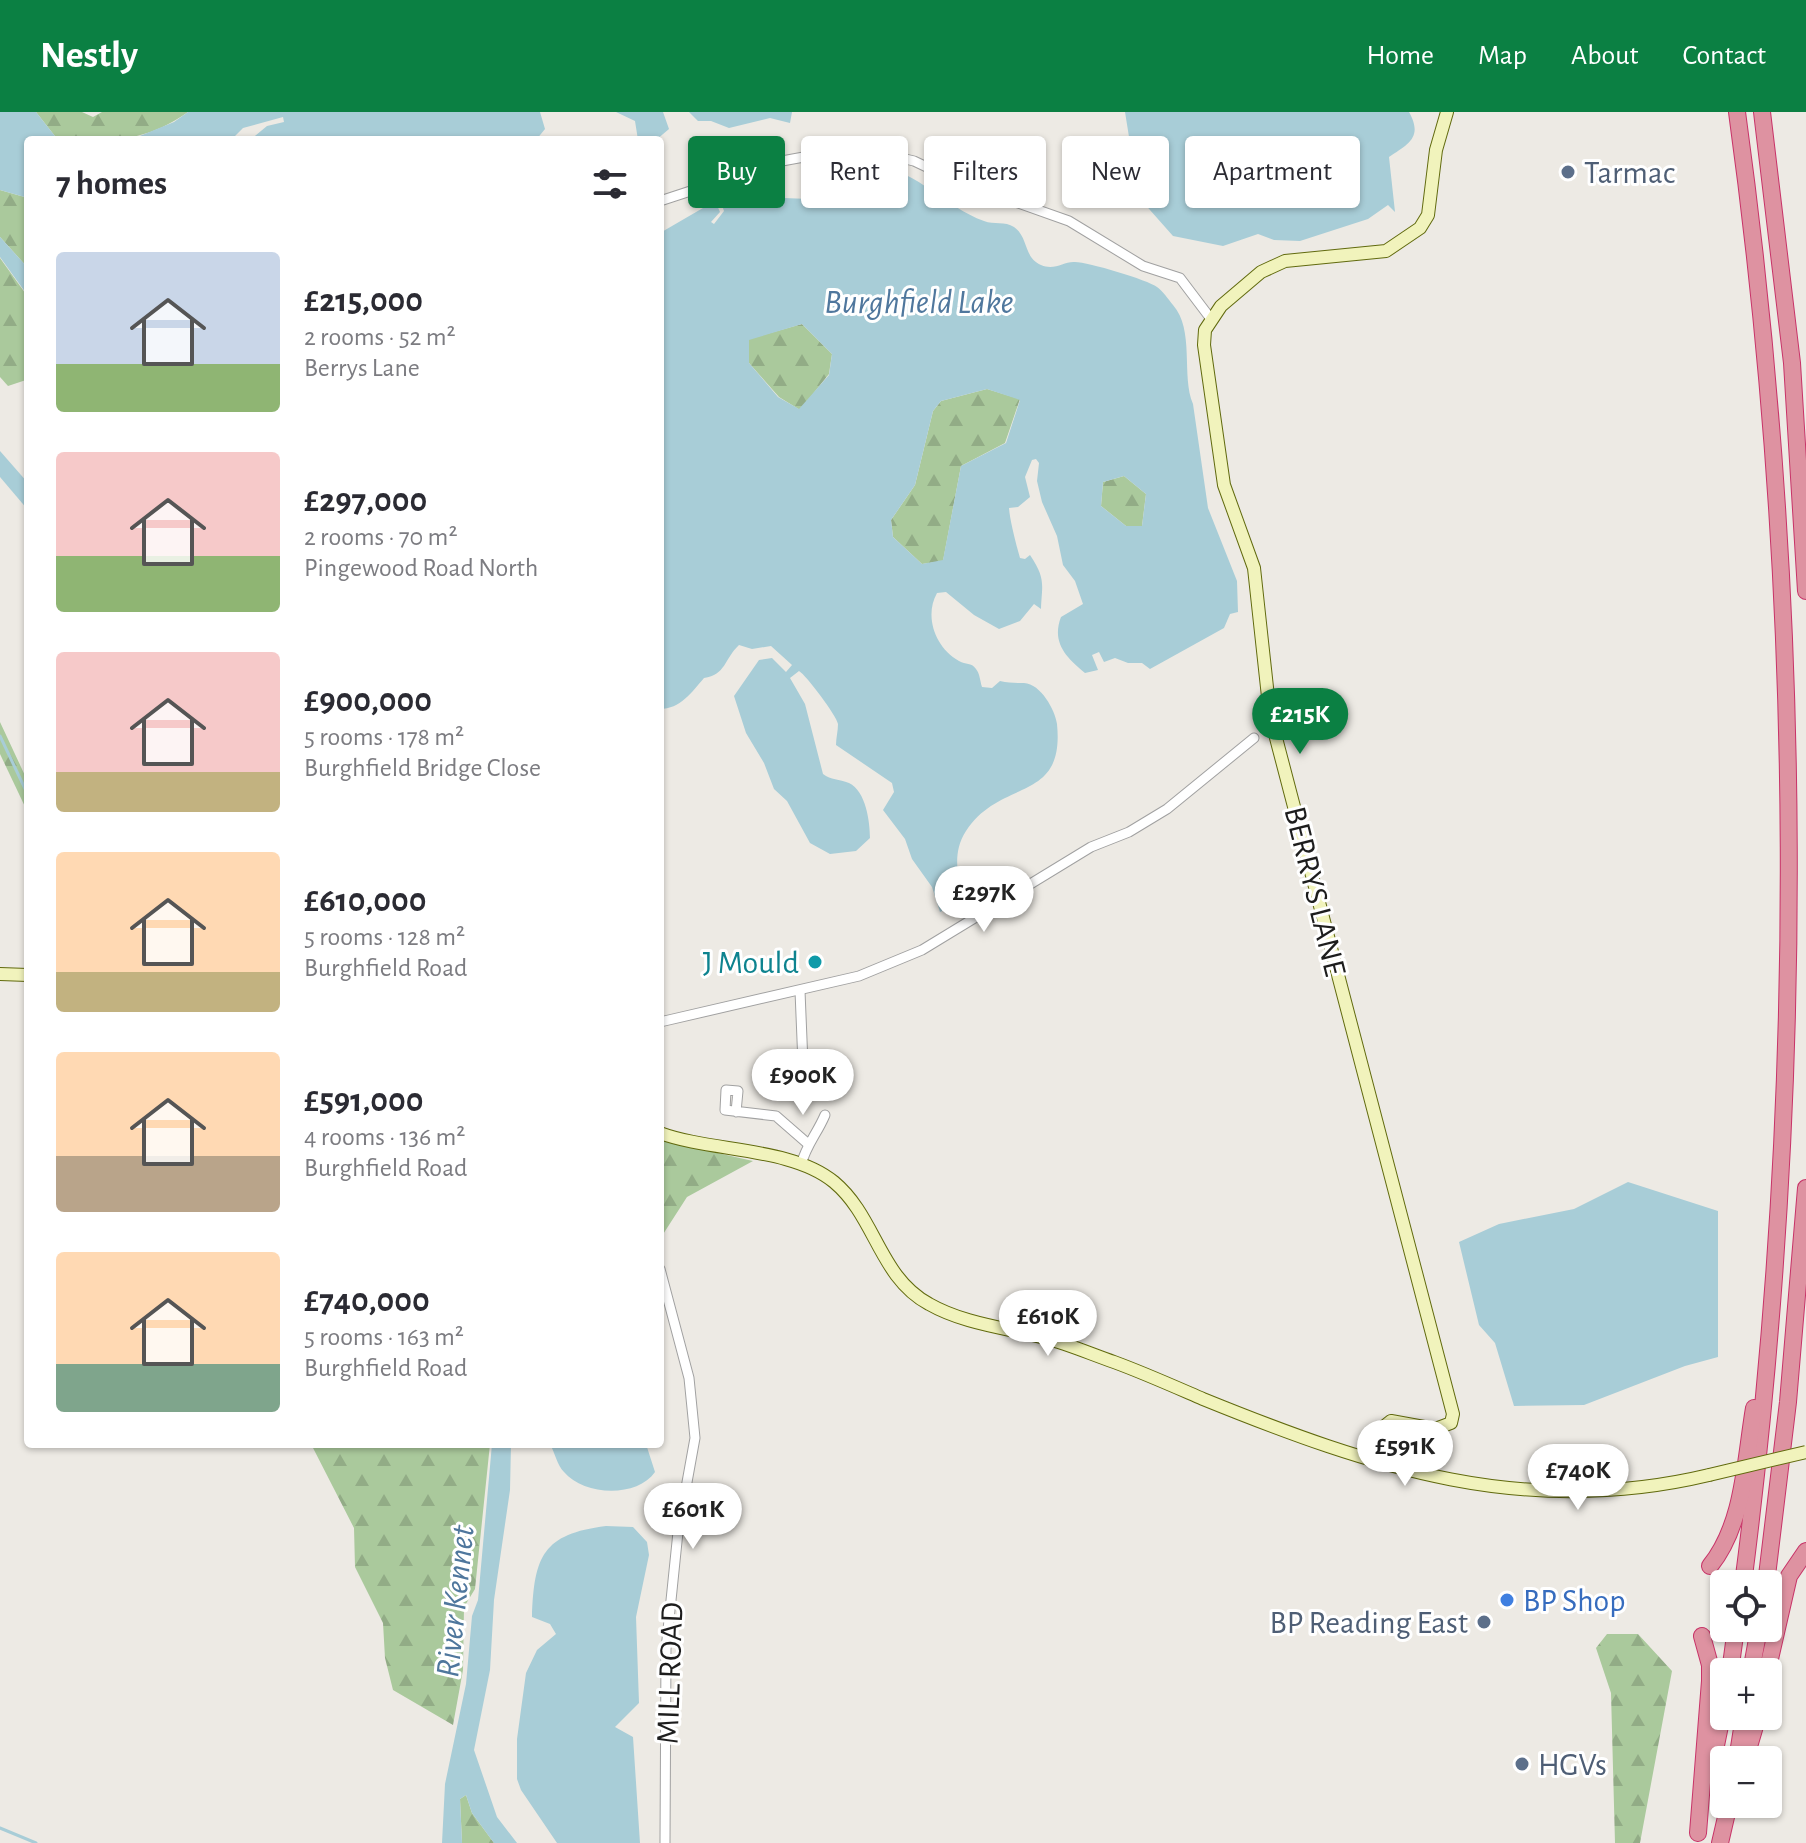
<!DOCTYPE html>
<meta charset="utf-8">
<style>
:root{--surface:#fff;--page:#f7f7f7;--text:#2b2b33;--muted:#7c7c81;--accent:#0b8043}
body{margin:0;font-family:"Alegreya Sans",sans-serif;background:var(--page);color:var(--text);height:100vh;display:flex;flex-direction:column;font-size:30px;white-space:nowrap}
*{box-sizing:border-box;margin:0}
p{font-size:26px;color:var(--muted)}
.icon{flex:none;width:44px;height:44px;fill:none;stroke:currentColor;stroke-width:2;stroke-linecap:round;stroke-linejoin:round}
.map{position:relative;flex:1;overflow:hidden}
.drawer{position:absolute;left:24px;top:24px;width:640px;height:1312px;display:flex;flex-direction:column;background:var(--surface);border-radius:8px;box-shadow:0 2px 6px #0004}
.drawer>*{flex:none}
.top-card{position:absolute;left:688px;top:24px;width:760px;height:72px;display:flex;gap:16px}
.tools{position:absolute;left:1710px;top:1458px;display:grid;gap:16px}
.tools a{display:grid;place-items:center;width:72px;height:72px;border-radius:8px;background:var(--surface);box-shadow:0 2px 6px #0004;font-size:40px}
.price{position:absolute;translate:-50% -68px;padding:0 18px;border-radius:28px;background:#fff;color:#222;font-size:26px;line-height:52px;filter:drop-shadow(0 2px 4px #0008)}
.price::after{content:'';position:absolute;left:50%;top:48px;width:24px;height:18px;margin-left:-12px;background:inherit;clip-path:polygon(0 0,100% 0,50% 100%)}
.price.selected{background:var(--accent);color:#fff}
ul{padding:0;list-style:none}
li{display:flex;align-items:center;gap:24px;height:200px;padding:0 32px}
li span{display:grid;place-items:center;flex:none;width:224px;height:160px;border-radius:8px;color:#555}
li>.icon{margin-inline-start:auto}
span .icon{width:96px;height:96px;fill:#fffc;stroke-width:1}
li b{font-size:34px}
h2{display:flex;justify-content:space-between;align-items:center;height:96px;padding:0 32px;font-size:34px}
.chip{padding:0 28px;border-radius:8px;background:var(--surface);box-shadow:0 2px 6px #0004;font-size:28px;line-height:72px}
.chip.selected{background:var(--accent);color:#fff}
header{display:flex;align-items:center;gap:48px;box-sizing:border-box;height:112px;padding:0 40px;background:var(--accent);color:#fff}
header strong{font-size:38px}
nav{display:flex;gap:44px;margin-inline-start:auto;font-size:28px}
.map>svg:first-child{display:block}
.forest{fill:url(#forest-firs)}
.water{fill:#a8cdd7;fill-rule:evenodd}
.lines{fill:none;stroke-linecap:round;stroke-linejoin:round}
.stream{stroke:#a8cdd7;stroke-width:3}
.street-casing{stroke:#a1a1a1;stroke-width:11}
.secondary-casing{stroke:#616a0e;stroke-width:14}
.highway-casing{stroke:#c83368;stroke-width:18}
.street{stroke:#fff;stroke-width:9}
.secondary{stroke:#f1f3bc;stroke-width:12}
.highway{stroke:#de92a1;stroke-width:16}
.secondary-bridge-casing{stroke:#616a0e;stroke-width:14;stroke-linecap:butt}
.secondary-bridge{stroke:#f1f3bc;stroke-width:12}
.service-dot{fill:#5c6f8a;stroke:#fff;stroke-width:3}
.culture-dot{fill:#0f9aa8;stroke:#fff;stroke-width:3}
.shop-dot{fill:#3f7fe0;stroke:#fff;stroke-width:3}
.labels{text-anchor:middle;stroke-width:6;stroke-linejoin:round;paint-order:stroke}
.service-label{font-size:32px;fill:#4e5e75;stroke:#fff;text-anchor:start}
.street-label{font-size:32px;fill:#1d1d1d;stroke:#fff}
.culture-label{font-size:32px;fill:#0d838f;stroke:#fff;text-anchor:end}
.shop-label{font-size:32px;fill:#366cbe;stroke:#fff;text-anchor:start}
.water-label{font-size:34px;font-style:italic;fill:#4f779d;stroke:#fff}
</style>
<header>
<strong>Nestly</strong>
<nav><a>Home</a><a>Map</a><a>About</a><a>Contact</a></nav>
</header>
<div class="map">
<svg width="1806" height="1731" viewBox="0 0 1806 1731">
<defs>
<pattern id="forest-firs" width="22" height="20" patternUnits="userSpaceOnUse" patternTransform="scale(2)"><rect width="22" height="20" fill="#aac99c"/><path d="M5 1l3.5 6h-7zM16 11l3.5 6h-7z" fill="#92ac86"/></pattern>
</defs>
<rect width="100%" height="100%" fill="#edeae4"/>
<!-- forest -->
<g class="forest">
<path d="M36,0H82L93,5L102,0H188C143,32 110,28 58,28Z"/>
<path d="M0,78L28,86V156L0,125Z"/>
<path d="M0,146L28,185V264L26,268L8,274L0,265Z"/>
<path d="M802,212L832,242L829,262L800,298L779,285L749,251V227Z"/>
<path d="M987,277L1020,287L1005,331L961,354L943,449L922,452L893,425L891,408L915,373L933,299L941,289Z"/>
<path d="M1124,364L1146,382L1142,414H1126L1101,394L1103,370Z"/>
<path d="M0,610L28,670V701L0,642Z"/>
<path d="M660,1028L753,1049L687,1085L660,1127Z"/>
<path d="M311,1332H490L475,1477L464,1495L463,1558L453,1613L393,1578L385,1546L383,1511L355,1455L354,1416Z"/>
<path d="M1607,1522H1638L1672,1559L1640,1731H1615L1611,1581L1596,1536Z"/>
<path d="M466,1683L472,1701L494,1731H462L460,1687Z"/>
</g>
<!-- water -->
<g class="water">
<path d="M0,0H36L58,28H28V86L0,78Z"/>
<path d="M188,0H540L545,17L536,28H250L267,14L284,10L283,5L243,16L231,28H130L174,10Z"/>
<path d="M616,0H663L669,17L656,28H638L635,9Z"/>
<path d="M689,0H792L790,11L770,6L729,16L711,9H698Z"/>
<path d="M1125,0H1409C1423,25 1409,32 1389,45L1395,100L1388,93L1368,107L1300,129L1274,128L1258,122L1223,134L1173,124L1142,89L1129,82L1121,48L1130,31Z"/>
<path d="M876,53C919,60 945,95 984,109C994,113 1005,109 1014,115C1029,126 1023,145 1041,153C1055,159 1064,149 1075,150C1088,150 1148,168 1157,175C1162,178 1169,188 1173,193C1195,218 1181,264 1193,292L1208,396L1237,469L1238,500L1230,502L1224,516L1150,557L1142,551H1128L1115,546L1104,550L1099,540L1092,543L1098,558L1085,561C1067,546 1051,531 1061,505L1083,492L1075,469L1063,453L1057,424L1042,390L1037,369L1039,351L1036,347L1032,348L1025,365L1030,385L1018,395L1009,396C1010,409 1016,432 1020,446L1025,447L1030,443C1046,467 1042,472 1041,497L1034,492L1020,509L999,517L974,503L946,480L937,481C924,504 935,536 959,549C966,553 971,550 976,557C980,562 980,569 982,575L992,576L1000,569C1009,571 1016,571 1024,571C1041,572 1055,598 1057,612C1065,692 1001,665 966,719C950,744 961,765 959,791L940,800L932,775L912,747L905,727L883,698L894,680L892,671L836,633C836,626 838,619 838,612C837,604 806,563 799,559L790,566L805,592L823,662C831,668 839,667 849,671C866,679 870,710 870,726L856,739L830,742L810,731L787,689L774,677L764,651L746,621L734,584L759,548L772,546L786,560L792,553L771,534L752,537L739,533C724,547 726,563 704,566C692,580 680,597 660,597V121L715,89L720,100L711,110L714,112L724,99L719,85L745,76L777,80L784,86L809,87L811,90L820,86L837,61ZM802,212L832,242L829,263L799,297L778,285L749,251V228ZM987,277L1020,288L1006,331L961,354L943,448L922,452L893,425L891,408L915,373L933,299L941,289ZM1124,364L1146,382L1142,414H1126L1101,394L1103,370Z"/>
<path d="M0,125L28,156V184L0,145Z"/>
<path d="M0,339L28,371V398L0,365Z"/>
<path d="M1628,1070L1718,1099V1245L1685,1254L1584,1293L1514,1294L1495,1231L1479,1213L1459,1130L1499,1112L1574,1097Z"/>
<path d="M492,1332H511L510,1378L494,1488L490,1558L474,1638L497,1705L517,1731H494L472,1701L466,1683L460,1687L462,1731H442L445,1672L466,1572L472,1504L478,1488Z"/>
<path d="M550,1332H646L655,1360C637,1386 584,1384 564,1360C557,1353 555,1341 550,1332Z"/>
<path d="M606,1414L633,1415L647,1430L649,1443L636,1505L639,1591L615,1615L633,1625L640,1731H557L521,1678L517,1667V1627L526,1561L537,1538L556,1522L550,1512L532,1505C534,1444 543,1422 606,1414Z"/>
</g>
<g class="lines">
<!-- stream -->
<g class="stream">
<path d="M0,624L28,683"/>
<path d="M0,1716L36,1731"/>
</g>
<!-- street casing -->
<g class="street-casing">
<g id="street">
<path d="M660,89L782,49L831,40H875L914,49L956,69L1069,109L1143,154L1180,166L1211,207"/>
<path d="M660,910L859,864L922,838L1091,735L1129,720L1167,697L1254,626"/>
<path d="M803,952L820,957"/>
<path d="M787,955L803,952L800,879"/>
<path d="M736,1000L738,979L726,978L725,998L776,1004L807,1031"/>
<path d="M801,1053C806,1033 817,1022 825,1003"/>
<path d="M660,1157L689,1266L695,1326L678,1420L666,1537L665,1731"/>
</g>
</g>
<!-- secondary casing -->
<g class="secondary-casing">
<g id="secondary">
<path d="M0,862L28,863"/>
<path d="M660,1021C711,1040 792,1035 834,1070C876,1105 879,1165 929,1192C964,1212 1007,1216 1045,1226C1068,1232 1091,1242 1114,1250C1144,1261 1173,1274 1203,1287C1373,1356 1525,1407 1709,1363"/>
<path d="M1373,1349L1381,1317L1391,1309L1435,1317L1451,1311L1453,1302L1270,603L1254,456L1224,373L1204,233L1205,218L1221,194L1261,160L1285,149L1386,139L1420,116L1428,103L1436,38L1447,0"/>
</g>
</g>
<!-- highway casing -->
<g class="highway-casing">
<g id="highway">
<path d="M1737,0C1804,487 1806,984 1743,1472"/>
<path d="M1762,0L1792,251L1806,479"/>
<path d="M1710,1454C1744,1412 1745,1349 1754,1296"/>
<path d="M1766,1472L1788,1290L1806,1076"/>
<path d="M1730,1560L1736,1516"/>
<path d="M1751,1560L1759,1516"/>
<path d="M1767,1560L1789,1464L1806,1439"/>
<path d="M1737,1648L1744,1604"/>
<path d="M1745,1648L1758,1604"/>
<path d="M1710,1663L1724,1594"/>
<path d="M1698,1721L1710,1569V1553L1702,1524"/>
<path d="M1720,1731L1729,1692"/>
</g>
</g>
<!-- street -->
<use href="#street" class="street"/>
<!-- secondary -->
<use href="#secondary" class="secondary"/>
<!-- highway -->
<use href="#highway" class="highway"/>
<!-- secondary-bridge casing -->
<g class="secondary-bridge-casing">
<path id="secondary-bridge" d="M1709,1363L1806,1340"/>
</g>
<!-- secondary-bridge -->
<use href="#secondary-bridge" class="secondary-bridge"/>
</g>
<!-- markers -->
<g class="service-dot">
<circle cx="1568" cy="60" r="8"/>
<circle cx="1484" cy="1510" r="8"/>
<circle cx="1522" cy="1652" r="8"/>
</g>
<circle class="culture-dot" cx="815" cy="850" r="8"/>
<circle class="shop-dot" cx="1507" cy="1488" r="8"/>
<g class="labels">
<!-- service labels -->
<g class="service-label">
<text x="1584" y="71">Tarmac</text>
<text x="1468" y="1521" text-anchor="end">BP Reading East</text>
<text x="1538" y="1663">HGVs</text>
</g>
<!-- street labels -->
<g class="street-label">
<text transform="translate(1316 779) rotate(76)" y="11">BERRYS LANE</text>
<text transform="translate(669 1561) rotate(-88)" y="11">MILL ROAD</text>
</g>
<!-- culture labels -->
<g class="culture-label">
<text x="799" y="861">J Mould</text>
</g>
<!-- shop labels -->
<g class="shop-label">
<text x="1523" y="1499">BP Shop</text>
</g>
<!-- water labels -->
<g class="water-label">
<text x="919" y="201">Burghfield Lake</text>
<text transform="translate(454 1489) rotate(-84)" y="12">River Kennet</text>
</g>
</g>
</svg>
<div class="tools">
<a><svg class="icon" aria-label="locate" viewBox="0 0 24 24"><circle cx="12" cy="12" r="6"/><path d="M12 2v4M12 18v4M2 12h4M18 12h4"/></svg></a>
<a>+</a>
<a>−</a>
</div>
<b class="price selected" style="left:1300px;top:644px">£215K</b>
<b class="price" style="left:984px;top:822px">£297K</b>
<b class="price" style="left:803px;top:1005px">£900K</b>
<b class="price" style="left:1048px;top:1246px">£610K</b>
<b class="price" style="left:1405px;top:1376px">£591K</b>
<b class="price" style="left:1578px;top:1400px">£740K</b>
<b class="price" style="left:693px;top:1439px">£601K</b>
<div class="top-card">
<a class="chip selected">Buy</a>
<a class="chip">Rent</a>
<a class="chip">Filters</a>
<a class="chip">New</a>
<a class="chip">Apartment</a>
</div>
<section class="drawer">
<h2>7 homes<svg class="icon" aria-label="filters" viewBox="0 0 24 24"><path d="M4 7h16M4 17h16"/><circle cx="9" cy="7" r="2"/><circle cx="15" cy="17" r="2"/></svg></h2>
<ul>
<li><span style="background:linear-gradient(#c9d6e8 70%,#8fb573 0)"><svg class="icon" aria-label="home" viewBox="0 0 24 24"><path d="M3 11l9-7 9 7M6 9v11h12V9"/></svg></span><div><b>£215,000</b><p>2 rooms · 52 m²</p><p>Berrys Lane</p></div></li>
<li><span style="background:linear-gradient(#f6c9c9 65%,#8fb573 0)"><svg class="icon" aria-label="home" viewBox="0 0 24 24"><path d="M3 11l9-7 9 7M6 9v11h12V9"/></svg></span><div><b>£297,000</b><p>2 rooms · 70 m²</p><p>Pingewood Road North</p></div></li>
<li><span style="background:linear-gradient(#f6c9c9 75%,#c2b280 0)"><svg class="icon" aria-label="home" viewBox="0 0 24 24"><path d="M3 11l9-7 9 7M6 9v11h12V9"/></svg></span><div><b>£900,000</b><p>5 rooms · 178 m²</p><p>Burghfield Bridge Close</p></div></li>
<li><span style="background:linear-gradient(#ffd9b3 75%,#c2b280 0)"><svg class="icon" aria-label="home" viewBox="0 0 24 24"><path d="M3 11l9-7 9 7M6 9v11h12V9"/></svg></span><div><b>£610,000</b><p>5 rooms · 128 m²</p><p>Burghfield Road</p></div></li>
<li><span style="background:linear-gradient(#ffd9b3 65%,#b9a48a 0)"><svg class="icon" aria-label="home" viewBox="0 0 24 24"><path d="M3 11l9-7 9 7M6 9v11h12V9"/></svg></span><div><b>£591,000</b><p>4 rooms · 136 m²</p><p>Burghfield Road</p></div></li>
<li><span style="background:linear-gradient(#ffd9b3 70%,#7fa58c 0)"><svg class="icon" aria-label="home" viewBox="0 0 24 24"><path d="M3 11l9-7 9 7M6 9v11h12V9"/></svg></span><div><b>£740,000</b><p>5 rooms · 163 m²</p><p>Burghfield Road</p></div></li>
</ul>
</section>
</div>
